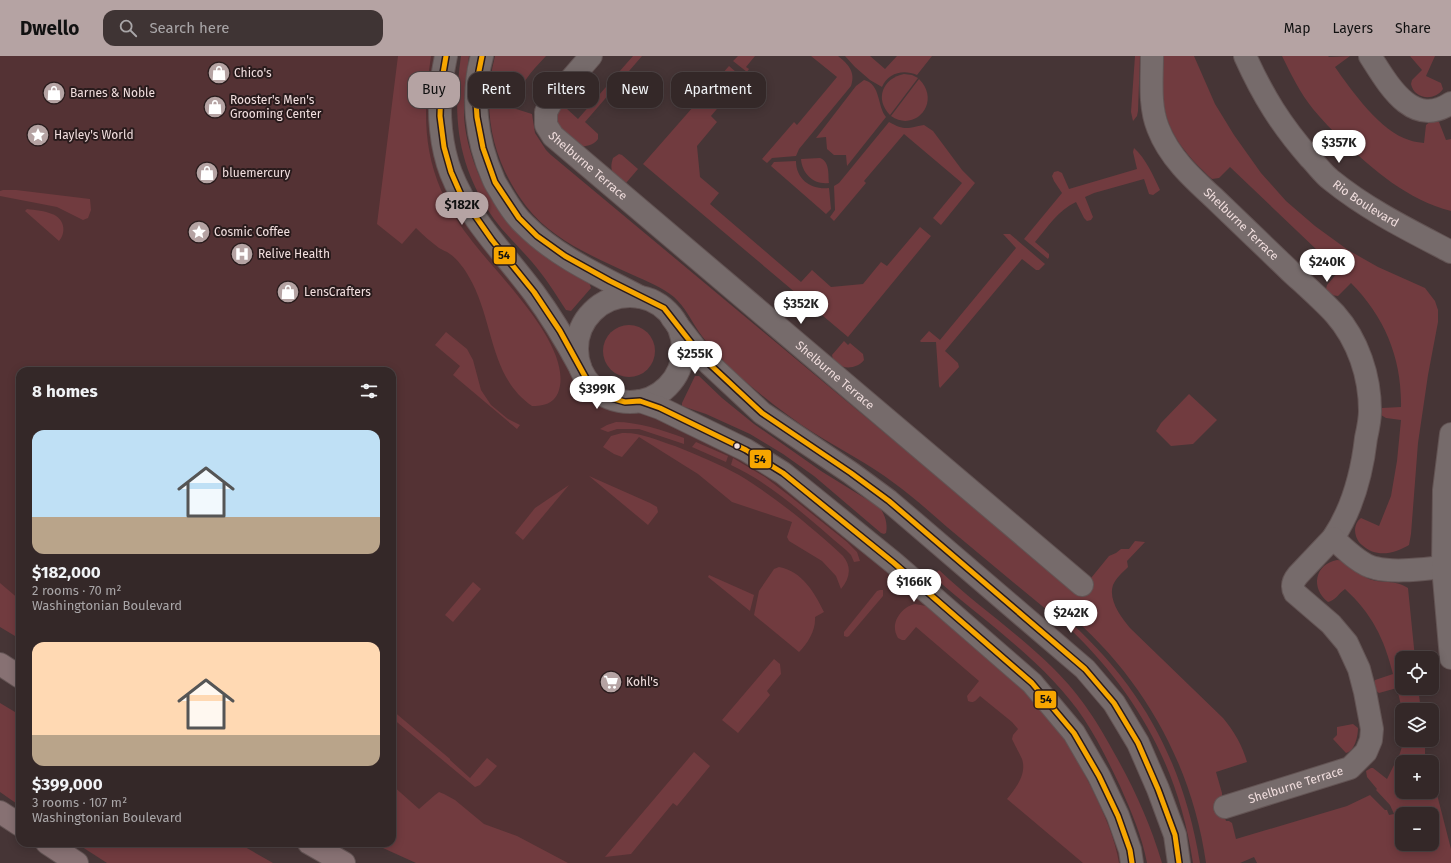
<!DOCTYPE html>
<meta charset="utf-8">
<style>
:root{--surface:#342828;--page:#3f3434;--text:#f1f3f6;--muted:#a9a6a8;--line:#4e4445;--accent:#b5a3a3}
body{margin:0;font-family:"Fira Sans",sans-serif;background:var(--page);color:var(--text);height:100vh;display:flex;flex-direction:column;font-size:15px;white-space:nowrap}
*{box-sizing:border-box;margin:0}
p{font-size:13px;color:var(--muted)}
.icon{flex:none;width:22px;height:22px;fill:none;stroke:currentColor;stroke-width:2;stroke-linecap:round;stroke-linejoin:round}
.map{position:relative;flex:1;overflow:hidden}
.details{position:absolute;left:16px;top:311px;width:380px;height:480px;display:flex;flex-direction:column;background:var(--surface);border-radius:12px;box-shadow:0 2px 10px #0003,0 0 0 1px var(--line)}
.details>*{flex:none}
.guide{position:absolute;left:408px;top:16px;width:380px;height:36px;display:flex;gap:8px}
.buttons{position:absolute;left:1395px;top:595px;display:grid;gap:8px}
.buttons a{display:grid;place-items:center;width:44px;height:44px;border-radius:8px;background:var(--surface);box-shadow:0 2px 10px #0003,0 0 0 1px var(--line);font-size:20px}
.price{position:absolute;translate:-50% -34px;padding:0 9px;border-radius:14px;background:#fff;color:#222;font-size:13px;line-height:26px;filter:drop-shadow(0 1px 2px #0008)}
.price::after{content:'';position:absolute;left:50%;top:24px;width:12px;height:9px;margin-left:-6px;background:inherit;clip-path:polygon(0 0,100% 0,50% 100%)}
.price.on{background:var(--accent);color:#111}
ul{padding:0;list-style:none}
li{display:grid;align-content:center;gap:8px;height:212px;padding:0 16px}
li span{display:grid;place-items:center;height:124px;border-radius:12px;color:#555}
li>.icon{margin-inline-start:auto}
span .icon{width:72px;height:72px;fill:#fffc;stroke-width:1}
li b{font-size:17px}
h2{display:flex;justify-content:space-between;align-items:center;height:48px;padding:0 16px;font-size:17px}
.pill{padding:0 14px;border-radius:12px;background:var(--surface);box-shadow:0 2px 10px #0003,0 0 0 1px var(--line);font-size:14px;line-height:36px}
.pill.on{background:var(--accent);color:#111}
header{display:flex;align-items:center;gap:24px;box-sizing:border-box;height:56px;padding:0 20px;background:var(--accent);color:#111}
header strong{font-size:19px}
nav{display:flex;gap:22px;margin-inline-start:auto;font-size:14px}
.search{width:280px;height:36px;background:var(--page);display:flex;align-items:center;gap:10px;box-sizing:border-box;padding:0 14px;border-radius:12px;color:var(--muted);font-size:15px}
.map>svg:first-child{display:block}
.built{fill:#543234}
.green{fill:#713b3f;fill-rule:evenodd}
.lines{fill:none;stroke-linecap:round;stroke-linejoin:round}
.street-casing{stroke:#635454;stroke-width:24}
.secondary-casing{stroke:#635454;stroke-width:24}
.highway-casing{stroke:#635454;stroke-width:24}
.street{stroke:#766b6b;stroke-width:22}
.secondary{stroke:#766b6b;stroke-width:22}
.highway{stroke:#877173;stroke-width:22}
.bus-1-casing{stroke:#291b1c;stroke-width:8}
.bus-1{stroke:#f7a600;stroke-width:5}
.bus-dot{fill:#f1dede;stroke:#291b1c;stroke-width:1.5}
.labels{text-anchor:middle;stroke-width:4;stroke-linejoin:round;paint-order:stroke}
.poi-label{font-size:12px;fill:#f1dede;stroke:#291b1c;text-anchor:start}
.street-label{font-size:12px;fill:#f1dede;stroke:#291b1c}
.line-badge{stroke:#291b1c;stroke-width:1.5}
.pale-badge-label{font-size:11px;text-anchor:middle;font-weight:bold;fill:#111}
</style>
<header>
<strong>Dwello</strong>
<div class="search"><svg class="icon" aria-label="search" viewBox="0 0 24 24"><circle cx="10" cy="10" r="6"/><path d="M15 15l6 6"/></svg>Search here</div>
<nav><a>Map</a><a>Layers</a><a>Share</a></nav>
</header>
<div class="map">
<svg width="1451" height="807" viewBox="0 0 1451 807">
<rect width="100%" height="100%" fill="#463536"/>
<!-- built -->
<path class="built" d="M0,0H443L441,89L561,280L586,325L597,336L611,344L627,347H639L783,419L1071,677L1130,807H459L392,779V315H20V572L0,559Z"/>
<!-- green -->
<g class="green">
<path d="M398,0H431C424,47 422,90 441,134C449,151 458,167 469,181C494,216 576,291 558,337C553,348 543,350 532,350C489,321 494,263 469,221C465,213 457,203 450,198C446,195 442,194 439,192C431,186 423,179 416,172L402,188L377,168Z"/>
<path d="M461,0H469C466,19 464,39 464,58C465,97 488,149 517,175C524,182 534,187 542,193C558,204 574,215 589,226L591,232L571,255L566,254C555,237 545,221 532,206C520,192 505,178 494,163C457,110 452,62 461,0Z"/>
<path d="M495,0H546C530,17 519,29 513,52L532,58L535,77L546,94L551,99L1078,538L1109,500L1116,497L1121,493H1129L1135,485L1145,486L1127,505L1128,511C1123,516 1116,522 1113,529C1108,544 1121,561 1130,572L1223,662C1234,675 1242,689 1247,706L1216,716L1222,737V740L1219,742L1226,765H1229L1232,767L1236,783L1347,750L1370,739L1385,754H1387L1389,759L1394,758L1390,749L1376,734L1377,733L1367,721L1366,715L1371,712H1373L1387,723L1400,697L1404,684H1425V698L1428,706H1402V736H1432V719L1451,793V807H1257L1254,801L1240,807H1206C1192,707 1141,618 1064,554L1061,558C1140,626 1183,704 1200,807H1193C1179,713 1138,638 1069,572C1028,539 988,505 947,471C930,456 913,441 894,427C869,408 841,394 814,377C790,362 767,344 746,326C728,311 712,294 699,276C691,264 685,251 674,241C662,231 646,225 633,219C594,201 552,184 526,150C492,105 481,54 495,0ZM1402,758H1432V788H1402Z"/>
<path d="M633,0H642L585,66L598,78V83C594,89 586,91 579,90L557,69C557,62 557,55 563,51L566,52L578,63Z"/>
<path d="M738,0H755L746,11L749,13L747,16L733,5Z"/>
<path d="M811,0H838C848,8 856,16 851,30L799,93L796,100L772,102L767,107L762,103L794,66L797,69L837,21Z"/>
<path d="M845,0H870L885,13L897,0H932L917,19C903,13 888,17 882,31L870,24L855,11Z"/>
<path d="M1135,0H1140L1138,55L1137,60L1133,65L1131,56Z"/>
<path d="M1164,0H1194L1215,48L1234,79L1261,117L1286,145L1315,170L1348,194L1378,211L1425,232L1435,245L1438,254V266L1428,319L1418,387L1411,478L1409,489C1394,498 1376,502 1362,489C1357,485 1355,479 1355,473C1356,468 1357,465 1361,462L1379,470L1391,440L1397,405L1401,364L1386,362L1381,359L1382,352L1401,351C1402,303 1385,261 1351,227L1338,240C1333,240 1329,237 1326,233L1327,229L1339,215L1230,111L1219,122L1212,123C1187,100 1165,76 1163,40C1162,27 1163,13 1164,0Z"/>
<path d="M1282,0H1328L1329,1L1350,0L1335,11C1351,34 1381,76 1409,84C1414,86 1419,86 1424,87L1426,69L1431,65L1439,66L1446,84L1451,83V155C1408,144 1373,114 1342,84C1332,74 1322,64 1313,53C1300,37 1291,18 1282,0Z"/>
<path d="M1410,0H1435L1426,20L1441,27L1443,33C1434,46 1414,43 1411,28L1412,24L1422,14Z"/>
<path d="M729,10L743,22L711,60L717,66L697,90L700,121L719,137L710,148L801,226L812,214L831,231L863,228L881,206L887,210L920,171L931,180L848,281L643,108Z"/>
<path d="M904,18L912,19L918,22L890,59C874,43 883,22 904,18Z"/>
<path d="M919,23C942,46 915,77 891,60Z"/>
<path d="M864,24C881,28 877,50 886,61L847,110L846,99H834L827,93L826,81L816,82L856,30Z"/>
<path d="M889,66C905,75 908,72 924,69L933,75L962,114L975,127L941,169L933,162L962,127L904,78L864,125L866,127L834,165L830,161L835,154L834,130L839,127Z"/>
<path d="M1134,92C1146,103 1153,119 1160,134L1153,139L1149,138L1144,123L1094,137L1085,141L1093,161L1091,164L1087,165L1084,162L1076,146C1058,154 1047,172 1035,186L1049,198V201L1048,203L1024,183L1062,137L1054,125L1052,120L1054,116L1058,115L1062,117L1069,133L1137,113L1133,96Z"/>
<path d="M619,98L622,99L638,113L626,127C615,119 608,117 613,102Z"/>
<path d="M820,102C830,106 828,118 829,127C814,129 802,118 801,103Z"/>
<path d="M796,105C796,124 812,134 829,132L831,153L826,158L771,110L774,106Z"/>
<path d="M3,134H16L90,143L91,154L88,162L83,164L57,151L0,140V135Z"/>
<path d="M27,153C35,154 45,155 52,158C64,162 67,176 59,185L25,155Z"/>
<path d="M1003,178H1010L1045,208L1039,214H1036L1022,203L945,295L958,307L959,311L940,332L939,330L936,286H921L920,285L929,275L940,284L1016,192Z"/>
<circle cx="629" cy="295" r="26"/>
<path d="M446,276L467,293L473,304L481,334L491,349L508,363L520,369L517,373L453,319L460,310L435,289Z"/>
<path d="M844,285L848,289L850,287L863,298L864,304C856,315 834,314 832,299Z"/>
<path d="M695,320H699L722,342L754,368L821,415L879,451C885,458 888,468 886,477L884,478L881,477L814,420L783,398L750,378L706,358L682,350V347Z"/>
<path d="M1189,338L1217,364L1193,388L1171,390L1156,375L1161,367Z"/>
<path d="M616,366C638,366 663,374 684,382V388L639,373H617L608,376L600,373L607,369Z"/>
<path d="M622,377C640,376 657,384 675,390C697,399 719,408 739,419C774,440 813,472 843,500C852,511 850,522 841,533L836,520L822,505L789,485L787,481L792,466L732,446L698,418L639,381L622,401L614,398L603,391L611,380Z"/>
<path d="M696,386L728,400L726,406L692,391Z"/>
<path d="M733,402L765,421L791,441L847,486L857,496L860,505L854,506L851,499L846,494C810,464 774,429 731,409Z"/>
<path d="M589,420L650,447L657,451L658,456L648,469Z"/>
<path d="M569,429L523,484L515,477L535,452Z"/>
<path d="M1337,504C1350,505 1358,518 1369,523C1383,528 1394,523 1408,532L1415,602H1402V632H1418L1421,654H1402L1397,632L1379,637L1375,634L1374,627L1375,624L1393,618C1384,582 1372,558 1345,533C1339,537 1335,545 1328,546C1310,532 1315,508 1337,504Z"/>
<path d="M779,511C803,516 814,536 824,556L815,561C816,574 808,587 799,596L754,559L759,535L772,516L774,513Z"/>
<path d="M939,514C976,549 1018,577 1054,613C1082,641 1098,667 1117,702C1136,736 1151,770 1162,807H1147C1142,780 1131,755 1120,730C1109,707 1098,684 1084,663C1048,608 984,565 935,522V518Z"/>
<path d="M709,519L754,539L750,555L708,521Z"/>
<path d="M473,526L481,533L453,566L445,559Z"/>
<path d="M0,527L20,544V583L0,571Z"/>
<path d="M880,534H883V540L849,580L847,581L844,580V576L877,535Z"/>
<path d="M915,548L926,550L935,556C975,591 1017,624 1051,665C1068,686 1081,711 1093,735C1104,758 1115,782 1119,807H1083L1007,743C1016,732 1027,718 1022,703C1019,696 1015,690 1012,683L1013,679L1018,673L1012,666L980,640C976,644 974,648 968,645L967,640L979,625L916,571L905,584H902L898,582C889,568 901,551 915,548Z"/>
<path d="M774,603L780,608L781,618L767,635L770,639L738,677L722,664Z"/>
<path d="M0,647L20,659V750L0,736Z"/>
<path d="M392,654L450,703V704L470,722L487,702L497,710L480,729L475,731L392,662Z"/>
<path d="M1353,668L1358,672C1358,680 1355,695 1346,697L1333,683L1337,679V671Z"/>
<path d="M694,696L710,710L677,750L673,747L631,798L605,801Z"/>
<path d="M392,729L419,753L435,739L439,736L444,738L455,744L484,768L517,780L568,807H416L372,787H392Z"/>
<path d="M76,787H238L273,807H107Z"/>
</g>
<g class="lines">
<!-- street casing -->
<g class="street-casing">
<g id="street">
<path id="s1" d="M591,0L552,45L546,56V69L553,80L1082,529"/>
<path id="s2" d="M1152,0C1152,23 1149,50 1158,72C1169,101 1192,122 1214,142C1240,167 1265,191 1291,216C1305,229 1321,243 1335,258C1358,284 1370,320 1370,355C1370,364 1368,373 1366,382C1362,417 1353,452 1333,482"/>
<path d="M1370,0C1388,28 1412,73 1451,47"/>
<path id="s3" d="M1225,751L1350,712L1366,696L1371,684L1372,673L1365,636L1359,613L1347,587L1331,568L1295,537C1291,530 1293,525 1298,519L1333,482C1344,492 1360,509 1375,512C1395,517 1422,513 1443,511"/>
</g>
</g>
<!-- secondary casing -->
<g class="secondary-casing">
<g id="secondary">
<path d="M446,0C444,10 442,20 441,30C438,58 441,91 451,117C469,163 505,198 534,237C551,260 566,285 580,311"/>
<path d="M482,0C471,39 476,84 493,122C495,128 500,134 503,140C509,150 516,161 525,169C557,201 600,220 640,241"/>
<path id="s4" d="M1245,0C1263,40 1281,69 1310,102C1317,109 1323,118 1331,124C1368,154 1409,174 1451,196"/>
<circle cx="630" cy="293" r="53"/>
<path d="M672,262L703,302L762,357L851,417L889,445L1085,613L1114,647L1138,687L1158,733L1175,779L1179,807"/>
<path d="M640,345L660,352L746,394L783,417L894,507L1032,627L1074,677L1099,720L1118,760L1130,794L1132,807"/>
<path d="M1451,378L1444,434L1443,511L1451,602"/>
</g>
</g>
<!-- highway casing -->
<g class="highway-casing">
<g id="highway">
<path d="M0,608L20,621"/>
<path d="M0,756L20,769"/>
<path d="M47,787L77,807"/>
<path d="M309,787L344,807"/>
</g>
</g>
<!-- street -->
<use href="#street" class="street"/>
<!-- secondary -->
<use href="#secondary" class="secondary"/>
<!-- highway -->
<use href="#highway" class="highway"/>
<!-- bus-1 casing -->
<g class="bus-1-casing">
<g id="bus-1">
<path d="M446,0L441,29L440,60L444,91L451,116L462,141L492,184L534,236L560,275L587,324L598,335L611,342L625,346L640,345L660,352L746,394L783,417L894,507L1032,627L1074,677L1099,720L1118,760L1130,794L1132,807"/>
<path d="M482,0L479,15L476,46L477,61L483,92L495,126L519,162L537,180L565,200L610,225L664,252L703,302L762,357L851,417L889,445L1085,613L1114,647L1138,687L1158,733L1175,779L1179,807"/>
</g>
</g>
<!-- bus-1 -->
<use href="#bus-1" class="bus-1"/>
</g>
<!-- icons -->
<defs>
<g id="shop-disc" transform="scale(1.15)"><circle r="9.5" fill="#b5a3a3" stroke="#291b1c"/><path d="M-5-2.5h2.3a2.7 3.5 0 0 1 5.4 0H5L5.5 6h-11ZM-1.5-2.5h3a1.5 2.3 0 0 0-3 0Z" fill="#fff"/></g>
<g id="sight-disc" transform="scale(1.15)"><circle r="9.5" fill="#b5a3a3" stroke="#291b1c"/><path d="M0-6L1.8-2.2L6-1.7L2.9 1.2L3.7 5.4L0 3.3L-3.7 5.4L-2.9 1.2L-6-1.7L-1.8-2.2Z" fill="#fff"/></g>
<g id="hospital-disc" transform="scale(1.15)"><circle r="9.5" fill="#b5a3a3" stroke="#291b1c"/><path d="M-5-5h3v3.5h4V-5h3V5h-3V1.5h-4V5h-3Z" fill="#fff"/></g>
<g id="supermarket-disc" transform="scale(1.15)"><circle r="9.5" fill="#b5a3a3" stroke="#291b1c"/><path d="M-6-5.5h2.5l.6 2H6L4.5 2H-2.5L-4.4-4H-6ZM-1.5 3.2a1.3 1.3 0 1 0 .1 0ZM3 3.2a1.3 1.3 0 1 0 .1 0Z" fill="#fff"/></g>
</defs>
<g fill-rule="evenodd">
<use href="#shop-disc" x="219" y="17"/>
<use href="#shop-disc" x="54" y="37"/>
<use href="#shop-disc" x="215" y="51"/>
<use href="#sight-disc" x="38" y="79"/>
<use href="#shop-disc" x="207" y="117"/>
<use href="#sight-disc" x="199" y="176"/>
<use href="#hospital-disc" x="242" y="198"/>
<use href="#shop-disc" x="288" y="236"/>
<use href="#supermarket-disc" x="611" y="626"/>
</g>
<!-- markers -->
<circle class="bus-dot" cx="737" cy="390" r="3.5"/>
<g class="labels">
<!-- poi labels -->
<g class="poi-label">
<text x="234" y="21">Chico's</text>
<text x="70" y="41">Barnes &amp; Noble</text>
<text x="230" y="48">Rooster's Men's<tspan x="230" dy="14">Grooming Center</tspan></text>
<text x="54" y="83">Hayley's World</text>
<text x="222" y="121">bluemercury</text>
<text x="214" y="180">Cosmic Coffee</text>
<text x="258" y="202">Relive Health</text>
<text x="304" y="240">LensCrafters</text>
<text x="626" y="630">Kohl's</text>
</g>
<!-- street labels -->
<g class="street-label">
<text dy="4" stroke="none"><textPath href="#s1" startOffset="144">Shelburne Terrace</textPath></text>
<text dy="4" stroke="none"><textPath href="#s4" startOffset="194">Rio Boulevard</textPath></text>
<text dy="4" stroke="none"><textPath href="#s2" startOffset="201">Shelburne Terrace</textPath></text>
<text dy="4" stroke="none"><textPath href="#s1" startOffset="468">Shelburne Terrace</textPath></text>
<text dy="4" stroke="none"><textPath href="#s3" startOffset="74">Shelburne Terrace</textPath></text>
</g>
</g>
<g class="line-badge">
<rect x="493" y="190" width="23" height="19" rx="4" fill="#f7a600"/>
<rect x="749" y="393" width="23" height="20" rx="4" fill="#f7a600"/>
<rect x="1034" y="634" width="23" height="19" rx="4" fill="#f7a600"/>
</g>
<g class="pale-badge-label">
<text x="504" y="203">54</text>
<text x="760" y="407">54</text>
<text x="1046" y="647">54</text>
</g>
</svg>
<div class="buttons">
<a><svg class="icon" aria-label="locate" viewBox="0 0 24 24"><circle cx="12" cy="12" r="6"/><path d="M12 2v4M12 18v4M2 12h4M18 12h4"/></svg></a>
<a><svg class="icon" aria-label="layers" viewBox="0 0 24 24"><path d="M12 4l9 5-9 5-9-5zM3 14l9 5 9-5"/></svg></a>
<a>+</a>
<a>−</a>
</div>
<b class="price" style="left:1339px;top:108px">$357K</b>
<b class="price on" style="left:462px;top:170px">$182K</b>
<b class="price" style="left:1327px;top:227px">$240K</b>
<b class="price" style="left:801px;top:269px">$352K</b>
<b class="price" style="left:695px;top:319px">$255K</b>
<b class="price" style="left:597px;top:354px">$399K</b>
<b class="price" style="left:914px;top:547px">$166K</b>
<b class="price" style="left:1071px;top:578px">$242K</b>
<div class="guide">
<a class="pill on">Buy</a>
<a class="pill">Rent</a>
<a class="pill">Filters</a>
<a class="pill">New</a>
<a class="pill">Apartment</a>
</div>
<section class="details">
<h2>8 homes<svg class="icon" aria-label="filters" viewBox="0 0 24 24"><path d="M4 7h16M4 17h16"/><circle cx="9" cy="7" r="2"/><circle cx="15" cy="17" r="2"/></svg></h2>
<ul>
<li><span style="background:linear-gradient(#bfe0f5 70%,#b9a48a 0)"><svg class="icon" aria-label="home" viewBox="0 0 24 24"><path d="M3 11l9-7 9 7M6 9v11h12V9"/></svg></span><div><b>$182,000</b><p>2 rooms · 70 m²</p><p>Washingtonian Boulevard</p></div></li>
<li><span style="background:linear-gradient(#ffd9b3 75%,#b9a48a 0)"><svg class="icon" aria-label="home" viewBox="0 0 24 24"><path d="M3 11l9-7 9 7M6 9v11h12V9"/></svg></span><div><b>$399,000</b><p>3 rooms · 107 m²</p><p>Washingtonian Boulevard</p></div></li>
</ul>
</section>
</div>
